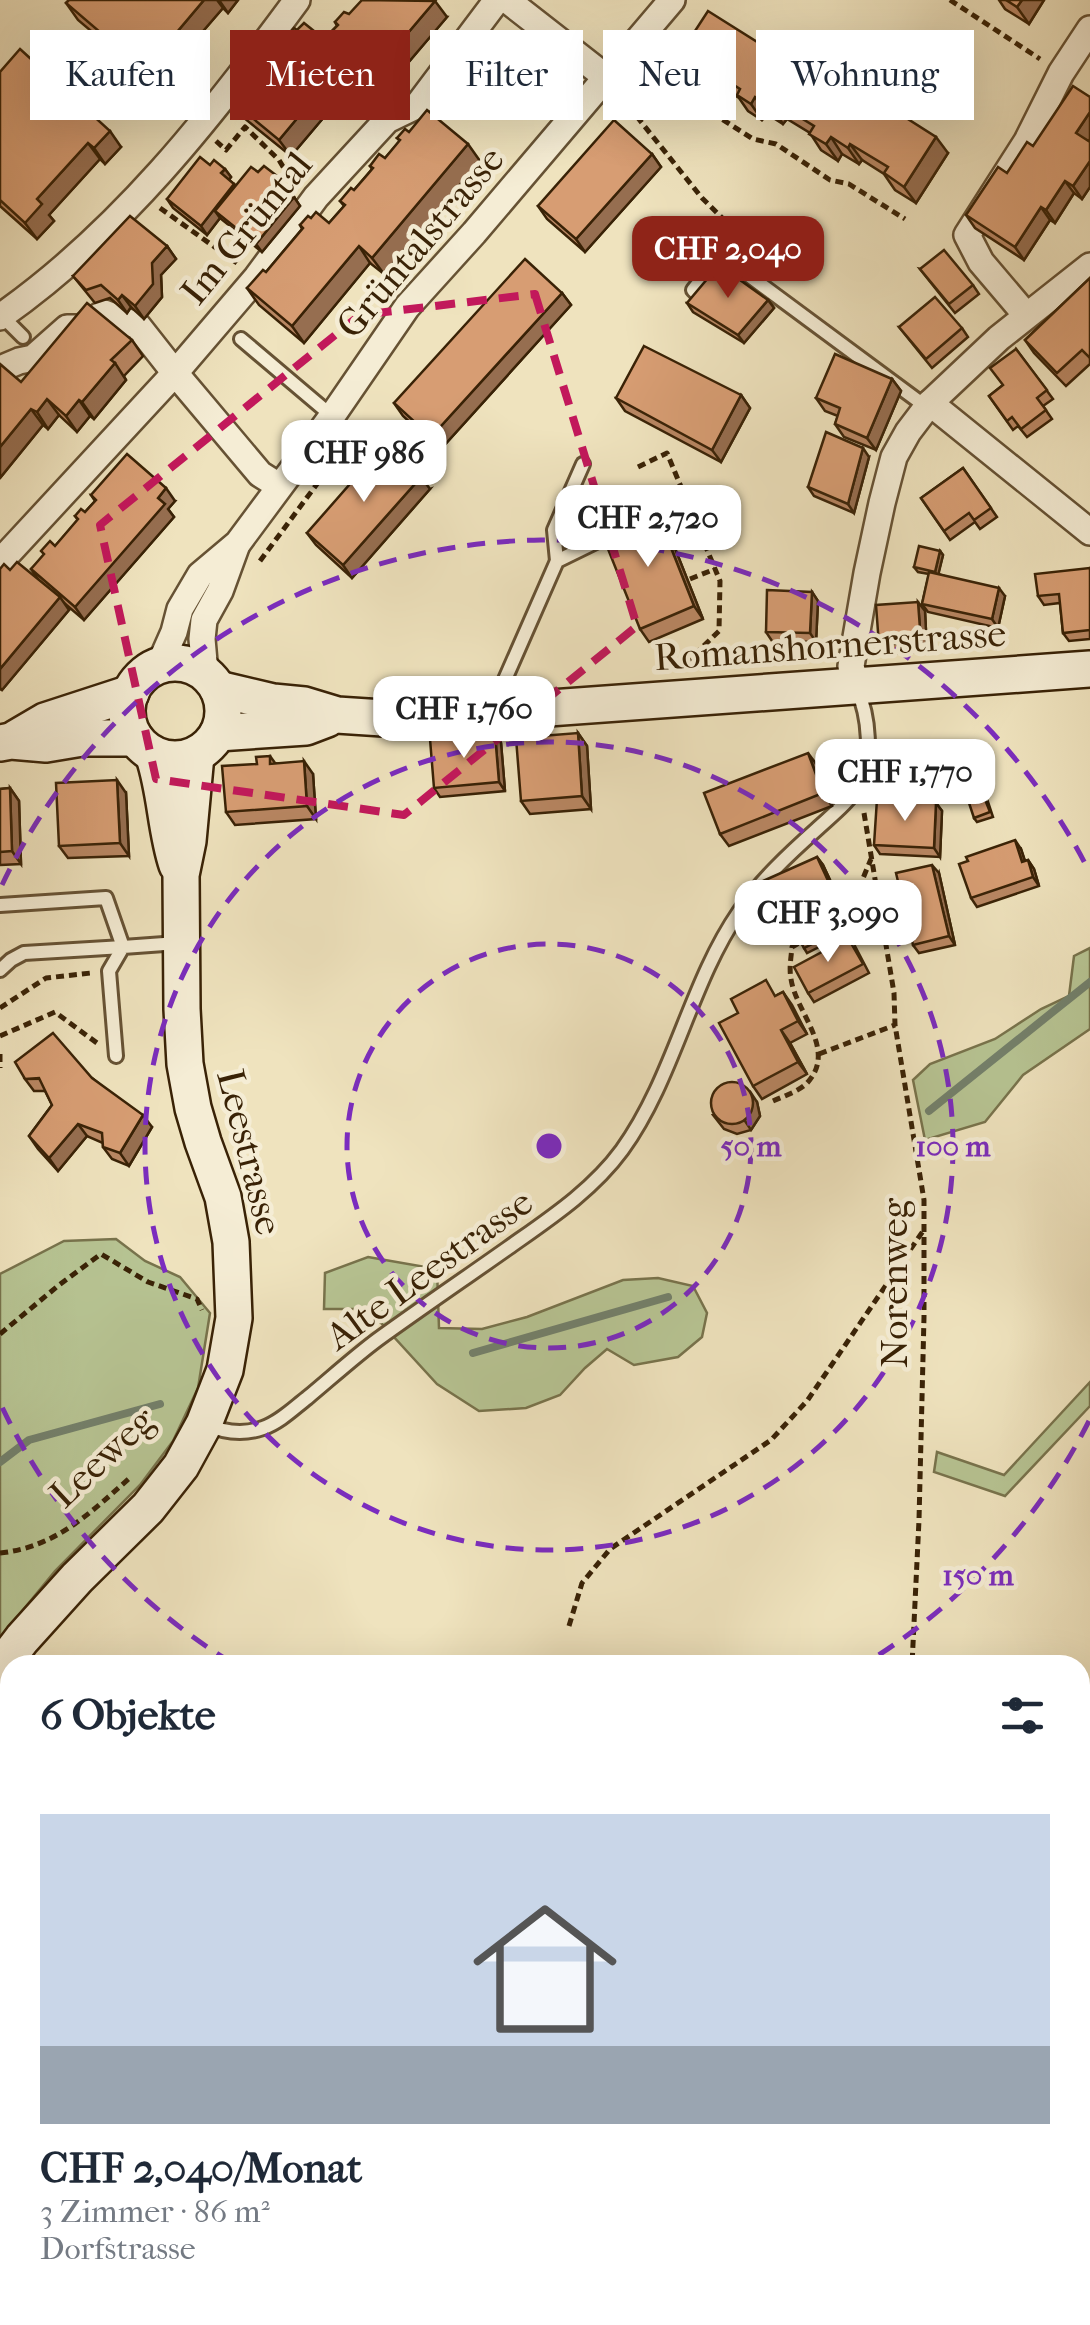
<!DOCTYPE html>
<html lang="de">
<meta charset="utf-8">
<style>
:root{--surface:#fff;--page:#f6f6f7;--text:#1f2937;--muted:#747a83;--accent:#8f2418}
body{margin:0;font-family:"IM FELL French Canon",serif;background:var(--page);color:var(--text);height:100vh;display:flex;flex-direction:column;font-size:38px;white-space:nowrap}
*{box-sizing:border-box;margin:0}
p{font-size:32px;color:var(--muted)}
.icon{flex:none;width:55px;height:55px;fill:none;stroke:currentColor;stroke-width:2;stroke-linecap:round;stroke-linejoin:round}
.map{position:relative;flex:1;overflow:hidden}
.panel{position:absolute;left:0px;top:1655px;width:1090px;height:670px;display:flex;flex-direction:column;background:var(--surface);border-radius:30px 30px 0 0;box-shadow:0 10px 40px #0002}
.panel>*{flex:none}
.banner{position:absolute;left:30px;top:30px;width:1030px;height:90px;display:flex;gap:20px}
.price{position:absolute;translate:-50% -85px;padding:0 22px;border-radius:20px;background:#fff;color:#222;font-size:32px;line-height:65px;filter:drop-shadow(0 2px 5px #0008)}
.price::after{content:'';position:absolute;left:50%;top:60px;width:30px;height:22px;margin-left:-15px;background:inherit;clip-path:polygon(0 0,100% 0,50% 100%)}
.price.active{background:var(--accent);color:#fff}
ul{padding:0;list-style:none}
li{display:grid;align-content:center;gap:20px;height:530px;padding:0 40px}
li span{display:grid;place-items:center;height:310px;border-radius:0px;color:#555}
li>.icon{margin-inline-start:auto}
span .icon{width:180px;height:180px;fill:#fffc;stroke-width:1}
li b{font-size:42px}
h2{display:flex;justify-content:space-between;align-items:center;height:120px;padding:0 40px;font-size:42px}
.pill{padding:0 35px;border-radius:0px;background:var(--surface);box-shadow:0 10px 40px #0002;font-size:35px;line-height:90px}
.pill.active{background:var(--accent);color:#fff}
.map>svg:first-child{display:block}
.green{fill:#b7c493;stroke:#78734c;stroke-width:2.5}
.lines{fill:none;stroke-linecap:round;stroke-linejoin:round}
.stream{stroke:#73806b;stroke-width:8}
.lane-casing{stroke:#665234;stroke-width:18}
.street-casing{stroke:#665234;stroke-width:30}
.secondary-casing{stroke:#392206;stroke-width:40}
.path{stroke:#392206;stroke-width:5;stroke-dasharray:8 5;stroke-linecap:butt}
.lane{stroke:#f5edd5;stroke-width:12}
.street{stroke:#f5edd5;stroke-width:25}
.secondary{stroke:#f5edd5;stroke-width:35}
.wall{fill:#b98763;stroke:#392206;stroke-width:2.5}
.shaded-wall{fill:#966e50;stroke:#392206;stroke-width:2.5}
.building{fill:#d79d73;stroke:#392206;stroke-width:2.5}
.marked{fill:none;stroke:#c2185b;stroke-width:8;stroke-dasharray:20 12;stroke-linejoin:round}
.ring{fill:none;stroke:#7b2cbf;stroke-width:5;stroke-dasharray:18 12}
.labels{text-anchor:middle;stroke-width:9;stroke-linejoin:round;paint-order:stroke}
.street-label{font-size:38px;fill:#392206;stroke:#f5edd5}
.centre{fill:#7b2cbf;stroke:#f5edd5;stroke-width:5}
.ring-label{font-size:30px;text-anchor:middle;font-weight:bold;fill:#7b2cbf;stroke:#f5edd5;stroke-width:9;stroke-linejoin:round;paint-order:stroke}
</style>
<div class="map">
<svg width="1090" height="2325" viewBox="0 0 1090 2325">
<rect width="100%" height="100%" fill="#efe3be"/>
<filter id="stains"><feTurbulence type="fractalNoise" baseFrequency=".002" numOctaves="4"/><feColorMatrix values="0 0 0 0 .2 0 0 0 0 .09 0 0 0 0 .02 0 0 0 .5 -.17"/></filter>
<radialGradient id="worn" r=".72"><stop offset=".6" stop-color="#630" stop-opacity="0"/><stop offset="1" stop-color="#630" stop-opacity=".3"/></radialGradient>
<!-- green -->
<g class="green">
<path d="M1090,948V1029L1023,1075L985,1122L925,1140L913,1080L930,1064L995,1039L1041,1009L1069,996L1074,956Z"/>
<path d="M116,1239L145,1261L180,1277L210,1313L198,1388L173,1441L140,1485L55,1571L0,1638V1274L64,1241Z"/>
<path d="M368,1257L437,1269L439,1328L482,1329L527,1317L623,1280L658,1278L693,1286L707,1313L702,1337L678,1357L634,1365L607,1349L585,1368L560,1395L526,1408L479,1411L437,1384L381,1323L361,1309H324L325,1273Z"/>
<path d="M1090,1382V1406L1005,1496L934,1472L937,1452L1004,1475Z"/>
<path d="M1080,2121L1090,2125V2325H778L782,2315H1080Z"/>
<path d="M0,2221L10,2226V2315H119L124,2325H0Z"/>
</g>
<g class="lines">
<!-- stream -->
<g class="stream">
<path d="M929,1111L1090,982"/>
<path d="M473,1353L668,1297"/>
<path d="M0,1462L29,1440L160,1404"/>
</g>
<!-- lane casing -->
<g class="lane-casing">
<g id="lane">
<path d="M703,300L693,290L721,255L917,400L930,403"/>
<path d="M2,316L23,337"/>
<path d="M241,339L332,416"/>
<path d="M557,561L554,530L583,464"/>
<path d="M492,709L557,561L608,536"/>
<path d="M0,905L106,898L123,947L24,953L11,960L0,970"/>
<path d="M116,1056L109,971L123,947L178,943"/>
<path d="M205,1424C223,1432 243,1435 263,1428C280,1422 294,1408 307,1398C330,1379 353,1358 377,1340C420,1309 464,1279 508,1248C549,1219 592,1191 622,1150C674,1078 690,983 739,912C760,881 789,854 817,829C831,816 849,802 859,785C873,758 869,716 857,689"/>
</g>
</g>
<!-- street casing -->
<g class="street-casing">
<g id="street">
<path d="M507,0L607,78"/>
<path d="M1026,315L981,262L967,235L1027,141L1061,73L1090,29"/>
<path d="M0,317C120,233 211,117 297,0"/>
<path d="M0,369L19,361L33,358L67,328H81L104,313L138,326L175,373L257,277L316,197L387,120L418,105L497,0"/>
<path d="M930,403L1090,532"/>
<path d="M0,562L175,373L260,474L279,486"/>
<path d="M159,666L174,632L180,609L200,575L238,543L330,419L407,307L474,233L672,0"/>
<path d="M205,673L202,639L204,620L220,591L236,547"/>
<path d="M856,687L851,666L867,573L882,503L894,457L908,432L930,403L999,338L1090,266"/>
</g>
</g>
<!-- secondary casing -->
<g class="secondary-casing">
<g id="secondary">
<circle cx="175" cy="711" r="48"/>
<path d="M218,689L273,702L304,705L337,715L383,718L438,716L1090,669"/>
<path d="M218,733L306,727L327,719"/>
<path d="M16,738L45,721L131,693"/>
<path d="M0,743L11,741L46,744L82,738H135"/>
<path d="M153,754C166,791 165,829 177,865"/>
<path d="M0,1668L22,1639L77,1578L148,1508L181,1466L204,1424L225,1370L234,1318L231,1242L223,1197L203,1142L193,1108L185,1064L182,1009L181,875L188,841L196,755"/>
</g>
</g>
<!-- path -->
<g class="path">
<path d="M950,0L1040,59"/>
<path d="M655,81L686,96L753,139L776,144L830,180L849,184L905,219"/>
<path d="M638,103V118L702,198L765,260"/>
<path d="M216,141L226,150L245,127L279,160L294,185"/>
<path d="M160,208L237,263"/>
<path d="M638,467L667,453L720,581L719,631L688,661V669"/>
<path d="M260,561L334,461"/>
<path d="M690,579L715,569"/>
<path d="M864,813L894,993L895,1025L924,1200V1317L919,1520L912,1665"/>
<path d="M814,934C851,917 856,894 871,859"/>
<path d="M0,1008L46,978L91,973"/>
<path d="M0,1036L55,1012L97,1043"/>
<path d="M0,1054V1068"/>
<path d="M819,1054L895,1025"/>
<path d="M773,1101C784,1096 800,1091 808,1082C837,1049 796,1013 791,979C789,968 791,958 792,947L804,940"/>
<path d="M0,1334L59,1285L101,1254L148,1282L197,1299L202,1310"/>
<path d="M0,1553C57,1547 91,1512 132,1476"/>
<path d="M569,1626L582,1583L610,1549L771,1440L807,1401L923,1231"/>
<path d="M1059,2315L1061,2325"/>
<path d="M718,2325L722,2315"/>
</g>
<!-- lane -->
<use href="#lane" class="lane"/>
<!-- street -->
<use href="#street" class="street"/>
<!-- secondary -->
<use href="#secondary" class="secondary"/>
</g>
<!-- wall -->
<g class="wall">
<path d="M69,0H238L228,13L223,8L173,66L178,72L162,91L78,20L66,3Z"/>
<path d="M999,0H1044L1029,24L1005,9Z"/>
<path d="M349,14L447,17L379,97L357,78L291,156L244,118L232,101L286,46L282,41L297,30L324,39L337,26L335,22Z"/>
<path d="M678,57H781L948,153L916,203L895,190L884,174L862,160L859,164L842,154L838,161L821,150L810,133L787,119L783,124L767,114L762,120L748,111L739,98L710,80L708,85L690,74Z"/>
<path d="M0,72L121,147L105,164L100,159L49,215L54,221L37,239L0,206Z"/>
<path d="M1090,97V139L1088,141L1090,142V187L1082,199L1074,193L1055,223L1050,220L1024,260L975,228L966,215L1033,146Z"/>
<path d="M409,132L480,161L384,274L370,263L304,343L259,305L247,288L266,272L302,229L300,225L311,218L329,223L344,206L340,201L354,190L372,169L370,166L385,158L400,141L397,138Z"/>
<path d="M652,154L661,167L585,252L547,219L538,206Z"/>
<path d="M210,165L225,169L231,177L229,180L236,186L258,172L287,188L285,190L294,197L300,206L262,252L220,218L207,235L173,208L167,199Z"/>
<path d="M167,246L176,259L161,275L162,297L144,319L131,307L127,313L110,298L95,303L73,276Z"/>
<path d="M920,269L973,285L979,294L955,313Z"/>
<path d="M1090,278V364L1066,386L1034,353L1025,340Z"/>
<path d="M562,293L571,305L440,450L403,416L394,403Z"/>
<path d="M768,300L774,308L744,343L693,312L687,303Z"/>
<path d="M899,327L962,328L968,337L932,368Z"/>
<path d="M132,340L143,356L124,376L126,380L94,419L90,416L77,432L59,415L48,429L43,425L0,478L21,382Z"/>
<path d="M1016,349L1053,399L1043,406L1052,419L1027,437L1018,426L1013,430L989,396L1003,385Z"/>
<path d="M892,379L901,391L876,450L844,437L835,424L838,416L825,411L816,398Z"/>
<path d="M741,395L750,408L721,462L625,411L616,398Z"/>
<path d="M869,457L854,513L814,496L808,487Z"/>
<path d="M963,468L997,517L980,529L975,522L950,540L921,498Z"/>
<path d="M430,489L352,578L316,545L307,533Z"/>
<path d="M91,495L175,501L168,509L174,517L84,620L63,602L69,610L2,690L0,689V569L10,570L38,579L31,569L55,546L78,520L75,516L85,512L95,501Z"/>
<path d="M656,510L665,523L703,619L649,642L640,629Z"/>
<path d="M940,551L943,555L938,574L1005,596L998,628L928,612L922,604L929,574L918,572L914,567Z"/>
<path d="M1090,568V639L1069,641L1063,633L1060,603L1044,605L1038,596Z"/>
<path d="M812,592L818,601L816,642L772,641L766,632Z"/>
<path d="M925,611L927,651L885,654L879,645Z"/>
<path d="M578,733L587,746L591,809L530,814L521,801Z"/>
<path d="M495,734L501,743L505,791L440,797L434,788Z"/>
<path d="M270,756L275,763L313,774L316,819L235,825L226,812L257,764Z"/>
<path d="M817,765L832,806L729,846L720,834Z"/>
<path d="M10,788L19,801L21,864L0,865V789Z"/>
<path d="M126,793L129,856L68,858L59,846Z"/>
<path d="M988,802L993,817L977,822L974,818Z"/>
<path d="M936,803L942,811L940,857L880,854L874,845Z"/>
<path d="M1021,849L1025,861L1028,860L1034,869L1039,886L977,907L971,898Z"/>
<path d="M817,857L823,865L843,908L788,934L780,920L773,923L767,914L770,896Z"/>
<path d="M939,873L955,945L919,953L913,945Z"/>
<path d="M821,935L825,944L807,953L804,948Z"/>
<path d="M855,946L869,973L814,1002L808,993Z"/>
<path d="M783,992L807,1034L790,1043L807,1074L762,1099L753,1086L777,995Z"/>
<path d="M92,1078L152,1127L129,1166L112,1159L103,1147V1143L87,1136L58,1171L38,1149L29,1136L52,1105L45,1091H34L25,1079Z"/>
<path d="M757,1102L760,1116L751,1130L737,1134L724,1129L713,1115Z"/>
</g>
<!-- shaded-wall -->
<g class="shaded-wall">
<path d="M204,0H217L223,8L173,66L178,72L162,91L150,75L161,51Z"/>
<path d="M219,0H238L228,13Z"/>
<path d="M1022,0H1044L1029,24L1017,7Z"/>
<path d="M435,1L447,17L379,97L368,80Z"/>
<path d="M345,61L357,78L291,156L279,140Z"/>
<path d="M699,63L710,80L708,85L696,68Z"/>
<path d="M755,97L767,114L762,120L751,104Z"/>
<path d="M775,102L787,119L783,124L772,108Z"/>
<path d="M1090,112V139L1085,146L1076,133Z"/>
<path d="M110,131L121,147L105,164L94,148Z"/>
<path d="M831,137L842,154L838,161L826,144Z"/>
<path d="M936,137L948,153L916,203L904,187Z"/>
<path d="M88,143L100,159L49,215L54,221L37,239L25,223L37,199Z"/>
<path d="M468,144L480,161L384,274L372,258Z"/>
<path d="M850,144L862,160L859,164L848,148Z"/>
<path d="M652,154L661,167L585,252L576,239Z"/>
<path d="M1090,161V187L1082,199L1073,186Z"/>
<path d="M225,169L231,177L227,182L221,173Z"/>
<path d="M281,179L287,188L283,192L277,184Z"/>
<path d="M1065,181L1074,193L1055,223L1046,210Z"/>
<path d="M234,184L240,192L215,211L220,218L207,235L201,226Z"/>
<path d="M294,197L300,206L262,252L256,244Z"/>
<path d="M1041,207L1050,220L1024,260L1015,247Z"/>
<path d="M167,246L176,259L161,275L162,297L144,319L135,306L152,263Z"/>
<path d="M359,246L370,263L304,343L292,326Z"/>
<path d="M562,293L571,305L440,450L431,437Z"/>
<path d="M122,295L131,307L127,313L118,300Z"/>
<path d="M768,300L774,308L744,343L738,335Z"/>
<path d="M115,363L126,380L94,419L82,402Z"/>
<path d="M892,379L901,391L876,450L867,438Z"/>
<path d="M741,395L750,408L721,462L712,450Z"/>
<path d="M47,399L59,415L48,429L37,412Z"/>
<path d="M79,400L90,416L77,432L66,416Z"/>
<path d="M31,409L43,425L0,478V447Z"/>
<path d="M863,448L869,457L854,513L848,504Z"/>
<path d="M421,477L430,489L352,578L343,565Z"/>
<path d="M166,488L175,501L168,509L174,517L84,620L75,607Z"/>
<path d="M656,510L665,523L703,619L694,606Z"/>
<path d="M940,551L943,555L938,576L935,572Z"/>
<path d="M999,588L1005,596L998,628L992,619Z"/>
<path d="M812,592L818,601L816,642L810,633Z"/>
<path d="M60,597L69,610L2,690L0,688V669Z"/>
<path d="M918,602L925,611L927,651L921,642Z"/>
<path d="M578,733L587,746L591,809L582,796Z"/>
<path d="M495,734L501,743L505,791L499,782Z"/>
<path d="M808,753L817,765L832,806L823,793Z"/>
<path d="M304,761L313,774L316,819L307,806Z"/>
<path d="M117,780L126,793L129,856L120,843Z"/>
<path d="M10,788L19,801L21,864L12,851Z"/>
<path d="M936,803L942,811L940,857L934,848Z"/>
<path d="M1015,840L1021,849L1028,871L1022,862Z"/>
<path d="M817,857L823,865L843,908L837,900Z"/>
<path d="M1028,860L1034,869L1039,886L1033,877Z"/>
<path d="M932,865L939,873L955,945L949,936Z"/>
<path d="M783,992L792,1005L807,1034L798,1021Z"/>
<path d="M781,1030L790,1043L807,1074L798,1062Z"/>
<path d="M751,1093L757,1102L760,1116L751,1130L745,1121Z"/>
<path d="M143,1115L152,1127L129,1166L120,1153Z"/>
<path d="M78,1124L87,1136L58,1171L49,1158Z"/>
</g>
<!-- building -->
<g class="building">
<path d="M69,0H204L161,51L166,56L150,75L66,3Z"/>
<path d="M362,0L435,1L368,80L345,61L279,140L232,101L286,45L282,41L294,28L297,30L304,23L324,39L338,25L335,22L344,12L349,14Z"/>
<path d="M1006,0H1022L1017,7Z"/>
<path d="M708,11L781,57L785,50L855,94L859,88L936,137L904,187L884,173L888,167L850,144L848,148L831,137L826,144L809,134L814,126L775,102L772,108L755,97L751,104L737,95L740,89L699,63L696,68L678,57Z"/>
<path d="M20,49L110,131L94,148L88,143L37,199L42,204L25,223L0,200V72Z"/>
<path d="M1073,86L1090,97V112L1076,133L1090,142V161L1073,186L1065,181L1046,210L1041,207L1015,247L966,215L998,167L1007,173L1027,142L1033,146Z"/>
<path d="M427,110L468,144L372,258L359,246L292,326L247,288L263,270L266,272L303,228L300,225L308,216L311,218L316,212L329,223L345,205L340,201L351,188L354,190L368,174L373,168L370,166L379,154L385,158L400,140L397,138L405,129L409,132Z"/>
<path d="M614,120L652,154L576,239L538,206Z"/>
<path d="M200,157L210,165L214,160L225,169L221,173L234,184L201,226L167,199Z"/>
<path d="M264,166L281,179L277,184L294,197L256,244L215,211L251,167L258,172Z"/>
<path d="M130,216L167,246L152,263L153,284L135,306L122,295L118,300L101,285L86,290L73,276Z"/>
<path d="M944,250L973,285L949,304L920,269Z"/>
<path d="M525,259L562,293L431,437L394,403Z"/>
<path d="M719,265L768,300L738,335L687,303Z"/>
<path d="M1090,278V358L1082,350L1057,373L1025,340Z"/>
<path d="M935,297L962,328L926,359L899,327Z"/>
<path d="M87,303L132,340L111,360L115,363L82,402L79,400L66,416L47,399L37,412L31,409L0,447V364L21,382Z"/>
<path d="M644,346L741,395L712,450L616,398Z"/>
<path d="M1016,349L1047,390L1037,398L1046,410L1021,429L1012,417L1007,421L989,396L1003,385L990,368Z"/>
<path d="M835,354L892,379L867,438L835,424L840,408L816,398Z"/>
<path d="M826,432L863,448L848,504L808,487Z"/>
<path d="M385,444L421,477L343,565L307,533Z"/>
<path d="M127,454L166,488L158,498L165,504L75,607L31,569L44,554L41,551L50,541L55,546L78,519L75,516L81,509L85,512L96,500L91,495Z"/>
<path d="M963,468L991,508L974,520L969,513L944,531L921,498Z"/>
<path d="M656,510L694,606L640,629L602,534Z"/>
<path d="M919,546L940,551L935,572L914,567Z"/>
<path d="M17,562L60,597L0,669V569L4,564L10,570Z"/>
<path d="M1090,568V630L1063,633L1059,594L1038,596L1035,574Z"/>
<path d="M929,572L999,588L992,619L922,604Z"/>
<path d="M767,590L812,592L810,633L766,632Z"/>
<path d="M918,602L921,642L879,645L876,605Z"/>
<path d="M578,733L582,796L521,801L516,738Z"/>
<path d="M495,734L499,782L434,788L430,739Z"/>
<path d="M808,753L823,793L720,834L704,793Z"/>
<path d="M270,756V764L304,761L307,806L226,812L222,766L257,764L256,757Z"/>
<path d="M117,780L120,843L59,846L56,783Z"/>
<path d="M10,788L12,851L0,852V789Z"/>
<path d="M984,797L990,812L974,818L969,803Z"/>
<path d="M877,799L936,803L934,848L874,845Z"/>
<path d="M1015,840L1022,862L1028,860L1033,877L971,898L959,864L968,861L966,857Z"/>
<path d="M817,857L837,900L782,925L775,911L767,914L760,900L770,896L763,881Z"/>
<path d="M932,865L949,936L913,945L896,873Z"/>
<path d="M818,930L822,939L804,948L799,939Z"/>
<path d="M848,938L863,964L808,993L794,967Z"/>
<path d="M766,980L775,996L783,992L798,1021L781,1030L798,1062L753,1086L719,1023L738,1013L731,999Z"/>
<path d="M53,1033L92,1078L143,1115L120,1153L103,1147L102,1133L78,1124L49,1158L29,1136L52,1105L39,1078L25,1079L15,1062Z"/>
<circle cx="732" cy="1103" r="21"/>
</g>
<!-- marked area -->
<path class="marked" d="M535,294L637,626L404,815L156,779L100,525L360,315Z"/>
<!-- distance rings -->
<g class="ring">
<circle cx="549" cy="1146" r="202"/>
<circle cx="549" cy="1146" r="404"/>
<path d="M1089 1421A606 606 0 0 1 866 1663M232 1663A606 606 0 0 1 2 1407M2 885A606 606 0 0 1 1089 871"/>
</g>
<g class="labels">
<!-- street labels -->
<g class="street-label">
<text transform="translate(246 228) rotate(-51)" y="13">Im Grüntal</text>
<text transform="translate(420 242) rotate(-50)" y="13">Grüntalstrasse</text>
<text transform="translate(830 645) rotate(-4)" y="13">Romanshornerstrasse</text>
<text transform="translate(250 1152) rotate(76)" y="13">Leestrasse</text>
<text transform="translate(429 1269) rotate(-36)" y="13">Alte Leestrasse</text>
<text transform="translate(894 1283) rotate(-90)" y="13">Norenweg</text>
<text transform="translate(102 1457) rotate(-43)" y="13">Leeweg</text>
</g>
</g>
<circle cx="549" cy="1146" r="15" class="centre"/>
<g class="ring-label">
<text x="751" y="1156">50 m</text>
<text x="953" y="1156">100 m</text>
<text x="978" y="1585">150 m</text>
</g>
<rect width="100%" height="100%" filter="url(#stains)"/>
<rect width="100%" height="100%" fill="url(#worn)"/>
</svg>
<b class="price active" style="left:728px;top:301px">CHF 2,040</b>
<b class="price" style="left:364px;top:505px">CHF 986</b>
<b class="price" style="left:648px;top:570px">CHF 2,720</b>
<b class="price" style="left:464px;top:761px">CHF 1,760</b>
<b class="price" style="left:905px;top:824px">CHF 1,770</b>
<b class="price" style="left:828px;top:965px">CHF 3,090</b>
<div class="banner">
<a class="pill">Kaufen</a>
<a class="pill active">Mieten</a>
<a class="pill">Filter</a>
<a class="pill">Neu</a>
<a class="pill">Wohnung</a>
</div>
<section class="panel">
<h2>6 Objekte<svg class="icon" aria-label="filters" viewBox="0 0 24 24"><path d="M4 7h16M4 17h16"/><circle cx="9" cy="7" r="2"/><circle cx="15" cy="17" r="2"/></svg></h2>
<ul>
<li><span style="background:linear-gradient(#c9d6e8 75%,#9aa5b1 0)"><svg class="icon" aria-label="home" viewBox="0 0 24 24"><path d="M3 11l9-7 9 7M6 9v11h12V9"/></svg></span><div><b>CHF 2,040/Monat</b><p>3 Zimmer · 86 m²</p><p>Dorfstrasse</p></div></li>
</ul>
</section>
</div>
